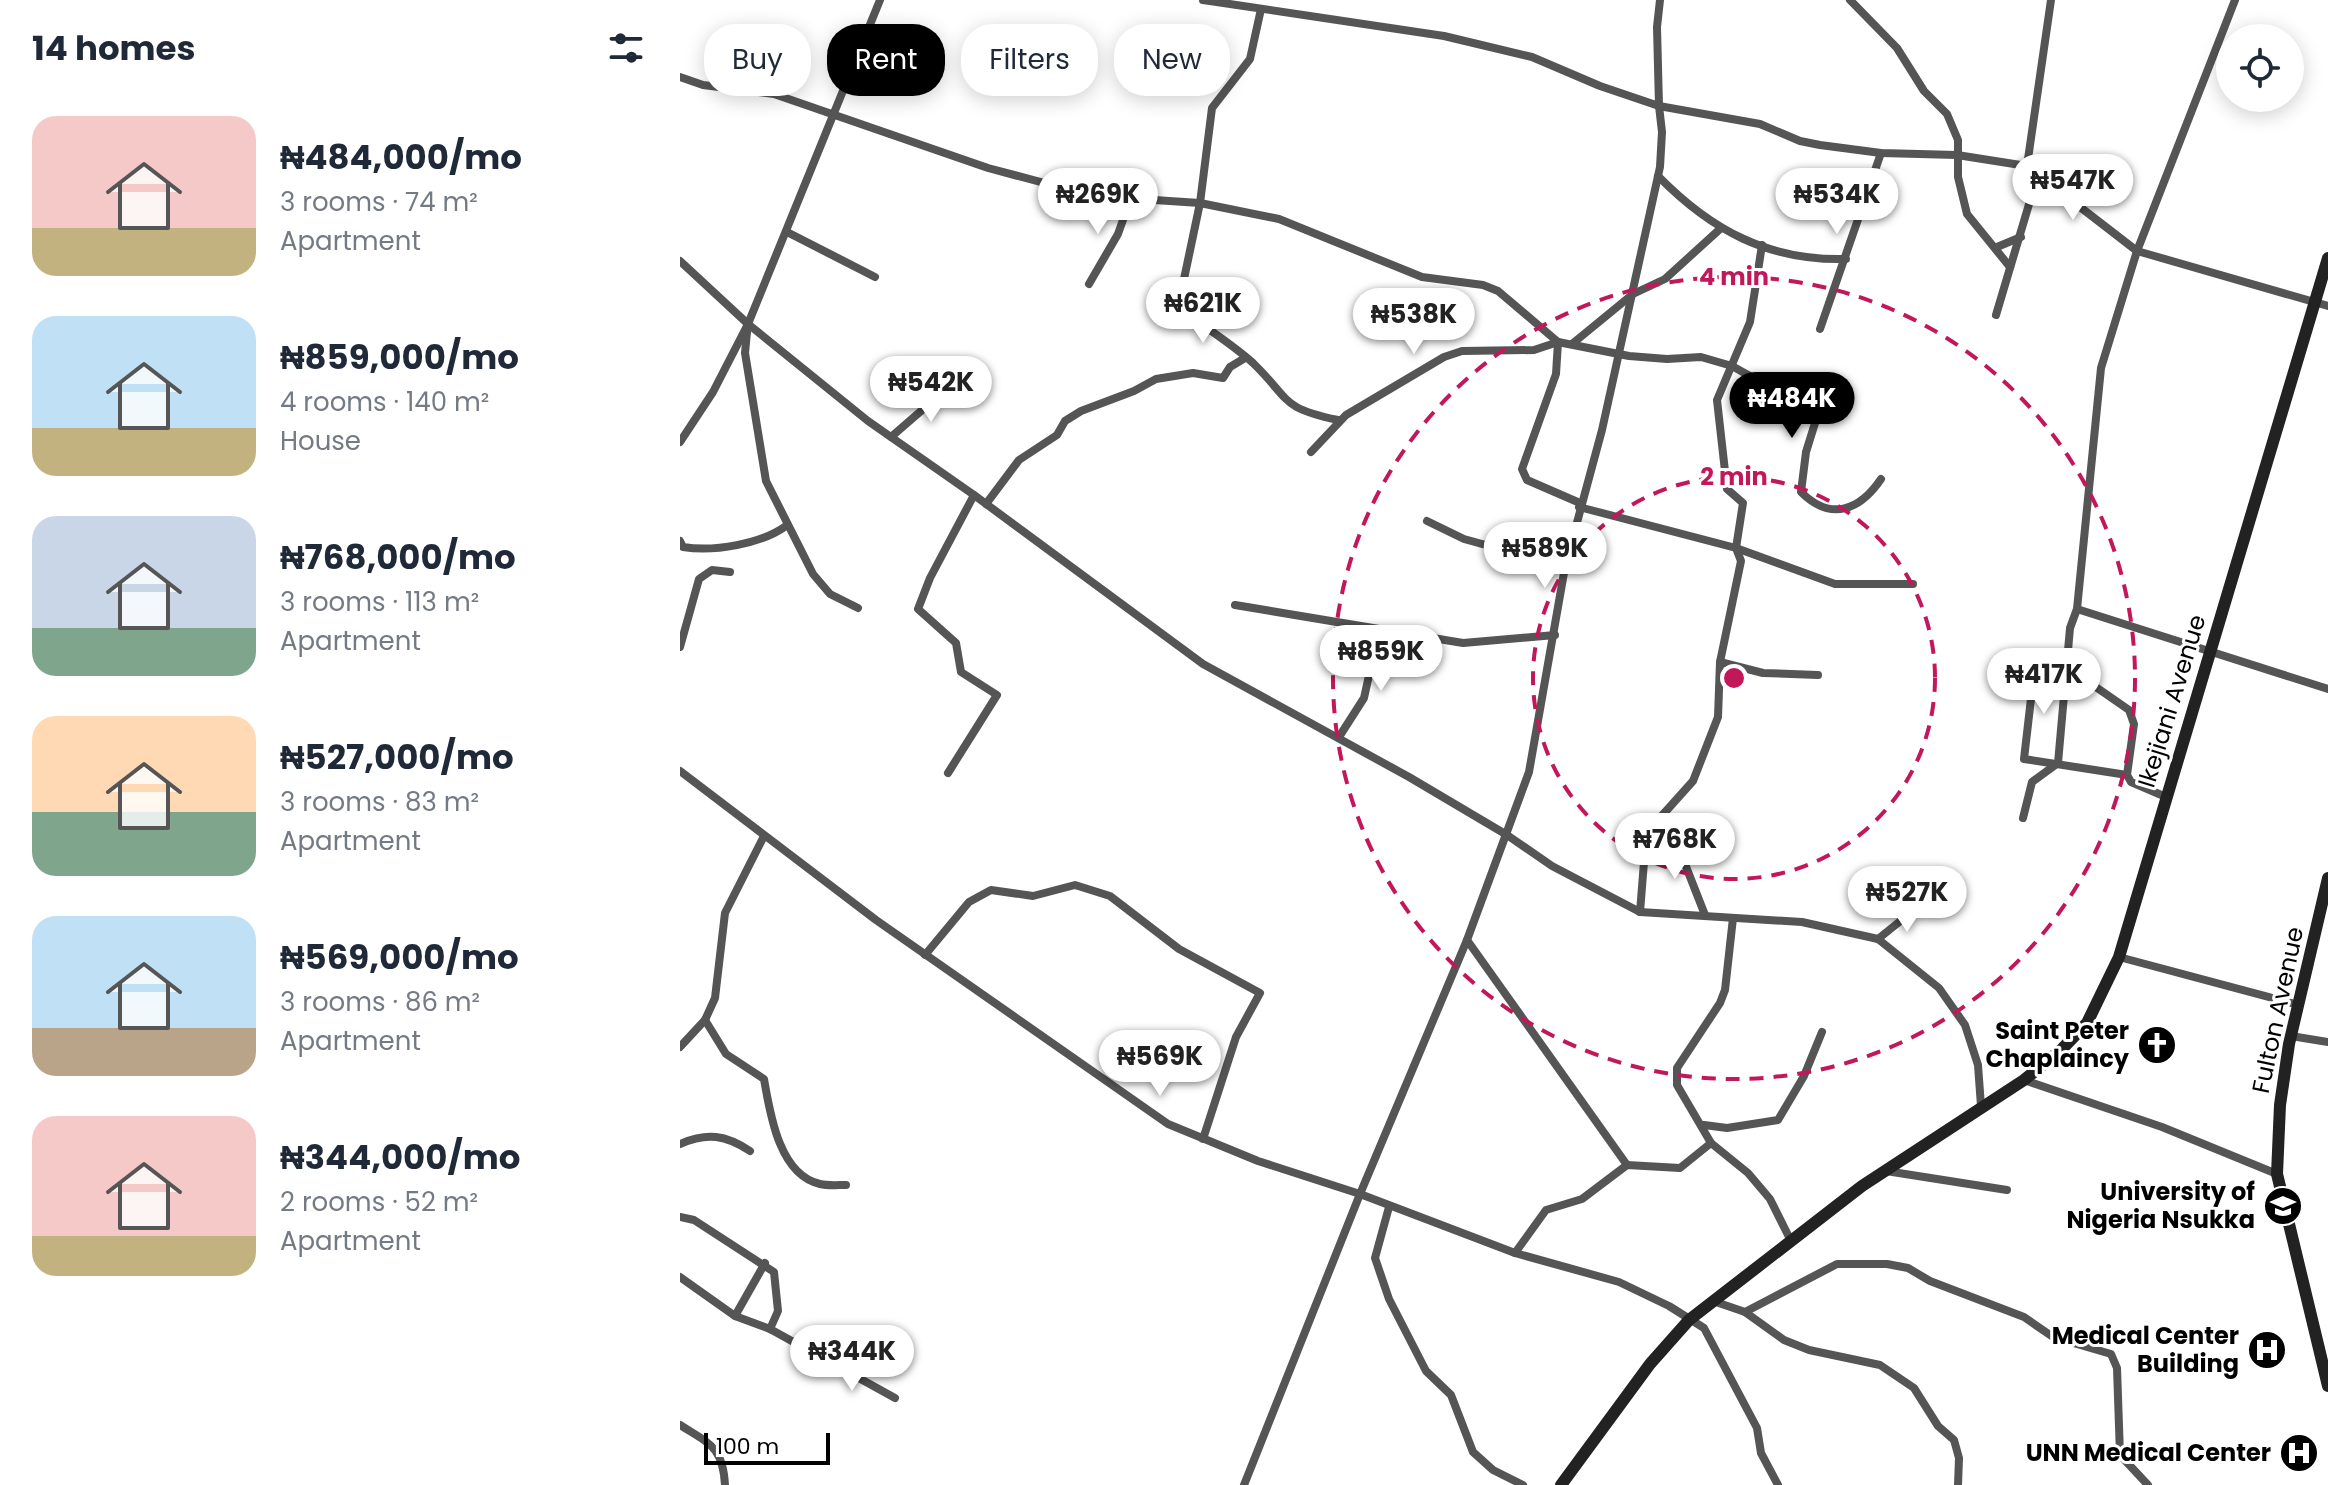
<!DOCTYPE html>
<meta charset="utf-8">
<style>
:root{--surface:#fff;--page:#f2f2f3;--text:#1f2937;--muted:#747a83;--accent:#000}
body{margin:0;font-family:Poppins,sans-serif;background:var(--page);color:var(--text);height:100vh;display:flex;flex-direction:column;font-size:30px;white-space:nowrap}
*{box-sizing:border-box;margin:0}
p{font-size:26px;color:var(--muted)}
.icon{flex:none;width:44px;height:44px;fill:none;stroke:currentColor;stroke-width:2;stroke-linecap:round;stroke-linejoin:round}
.map{position:relative;flex:1;overflow:hidden}
.panel{display:flex;flex-direction:column;background:var(--surface);width:680px}
.panel>*{flex:none}
.guide{position:absolute;left:24px;top:24px;width:760px;height:72px;display:flex;gap:16px}
.fabs{position:absolute;left:1536px;top:24px;display:grid;gap:16px}
.fabs a{display:grid;place-items:center;width:88px;height:88px;border-radius:50%;background:var(--surface);box-shadow:0 4px 20px #0003;font-size:40px}
.scale{position:absolute;left:24px;bottom:20px;width:126px;box-sizing:border-box;padding-left:8px;border:4px solid #000;border-top:0;font-size:22px;line-height:28px;white-space:nowrap;color:#000;-webkit-text-stroke:6px #fff;paint-order:stroke}
.price{position:absolute;translate:-50% -68px;padding:0 18px;border-radius:28px;background:#fff;color:#222;font-size:26px;line-height:52px;filter:drop-shadow(0 2px 4px #0008)}
.price::after{content:'';position:absolute;left:50%;top:48px;width:24px;height:18px;margin-left:-12px;background:inherit;clip-path:polygon(0 0,100% 0,50% 100%)}
.price.active{background:var(--accent);color:#fff}
ul{padding:0;list-style:none}
li{display:flex;align-items:center;gap:24px;height:200px;padding:0 32px}
li span{display:grid;place-items:center;flex:none;width:224px;height:160px;border-radius:24px;color:#555}
li>.icon{margin-inline-start:auto}
span .icon{width:96px;height:96px;fill:#fffc;stroke-width:1}
li b{font-size:34px}
h2{display:flex;justify-content:space-between;align-items:center;height:96px;padding:0 32px;font-size:34px}
.tag{padding:0 28px;border-radius:32px;background:var(--surface);box-shadow:0 4px 20px #0003;font-size:28px;line-height:72px}
.tag.active{background:var(--accent);color:#fff}
main{display:flex;flex:1;min-height:0}
.map>svg:first-child{display:block}
.lines{fill:none;stroke-linecap:round;stroke-linejoin:round}
.street{stroke:#555;stroke-width:8}
.secondary{stroke:#222;stroke-width:12}
.ring{fill:none;stroke:#c2185b;stroke-width:4;stroke-dasharray:14 10}
.labels{text-anchor:middle;stroke-width:6;stroke-linejoin:round;paint-order:stroke}
.street-label{font-size:24px;fill:#000;stroke:#fff}
.poi-label{font-size:24px;font-weight:bold;fill:#000;stroke:#fff;text-anchor:end}
.centre{fill:#c2185b;stroke:#fff;stroke-width:4}
.ring-label{font-size:24px;text-anchor:middle;font-weight:bold;fill:#c2185b;stroke:#fff;stroke-width:6;stroke-linejoin:round;paint-order:stroke}
</style>
<main>
<section class="panel">
<h2>14 homes<svg class="icon" aria-label="filters" viewBox="0 0 24 24"><path d="M4 7h16M4 17h16"/><circle cx="9" cy="7" r="2"/><circle cx="15" cy="17" r="2"/></svg></h2>
<ul>
<li><span style="background:linear-gradient(#f6c9c9 70%,#c2b280 0)"><svg class="icon" aria-label="home" viewBox="0 0 24 24"><path d="M3 11l9-7 9 7M6 9v11h12V9"/></svg></span><div><b>₦484,000/mo</b><p>3 rooms · 74 m²</p><p>Apartment</p></div></li>
<li><span style="background:linear-gradient(#bfe0f5 70%,#c2b280 0)"><svg class="icon" aria-label="home" viewBox="0 0 24 24"><path d="M3 11l9-7 9 7M6 9v11h12V9"/></svg></span><div><b>₦859,000/mo</b><p>4 rooms · 140 m²</p><p>House</p></div></li>
<li><span style="background:linear-gradient(#c9d6e8 70%,#7fa58c 0)"><svg class="icon" aria-label="home" viewBox="0 0 24 24"><path d="M3 11l9-7 9 7M6 9v11h12V9"/></svg></span><div><b>₦768,000/mo</b><p>3 rooms · 113 m²</p><p>Apartment</p></div></li>
<li><span style="background:linear-gradient(#ffd9b3 60%,#7fa58c 0)"><svg class="icon" aria-label="home" viewBox="0 0 24 24"><path d="M3 11l9-7 9 7M6 9v11h12V9"/></svg></span><div><b>₦527,000/mo</b><p>3 rooms · 83 m²</p><p>Apartment</p></div></li>
<li><span style="background:linear-gradient(#bfe0f5 70%,#b9a48a 0)"><svg class="icon" aria-label="home" viewBox="0 0 24 24"><path d="M3 11l9-7 9 7M6 9v11h12V9"/></svg></span><div><b>₦569,000/mo</b><p>3 rooms · 86 m²</p><p>Apartment</p></div></li>
<li><span style="background:linear-gradient(#f6c9c9 75%,#c2b280 0)"><svg class="icon" aria-label="home" viewBox="0 0 24 24"><path d="M3 11l9-7 9 7M6 9v11h12V9"/></svg></span><div><b>₦344,000/mo</b><p>2 rooms · 52 m²</p><p>Apartment</p></div></li>
</ul>
</section>
<div class="map">
<svg width="1648" height="1485" viewBox="0 0 1648 1485">
<rect width="100%" height="100%" fill="#fff"/>
<g class="lines">
<!-- street -->
<g class="street">
<path d="M523,0L764,36L852,57L920,86L979,106L977,27L980,0"/>
<path d="M1170,0L1217,48L1244,91L1267,114L1278,140V177L1287,214L1330,267"/>
<path d="M581,9L570,59L532,108L520,203L500,298L503,311C526,328 552,344 573,363C611,400 600,408 658,420"/>
<path d="M0,77L23,85L94,94L308,168L413,196L520,203L599,219L742,277L803,285L818,291L878,342"/>
<path d="M1347,166L1371,0"/>
<path d="M978,176C1031,230 1088,261 1166,259"/>
<path d="M107,232L195,277"/>
<path d="M1317,247L1341,237"/>
<path d="M0,261L68,324L188,421L294,495L523,664L729,777L827,835L872,866L960,912L1122,922L1198,939L1259,988L1285,1025L1298,1065L1301,1106"/>
<path d="M409,284L438,234L450,200"/>
<path d="M1316,315L1358,174"/>
<path d="M1140,329L1201,153"/>
<path d="M67,332L65,353L86,481L133,574L150,594L178,608"/>
<path d="M878,342L876,374L842,469L847,480L900,503"/>
<path d="M892,344L953,294L985,279L1040,229"/>
<path d="M211,437L241,411L259,384"/>
<path d="M0,442L33,392L68,324L200,0"/>
<path d="M631,452L666,415L764,357L782,351L854,350L878,342L949,356L987,359L1021,357L1052,366L1077,380L1113,385L1137,393L1140,407L1126,452L1121,492C1151,522 1180,510 1201,479"/>
<path d="M306,504L339,460L377,435L385,421L401,411L454,391L476,379L513,373L543,378L550,367L565,358"/>
<path d="M899,507L1056,548L1155,584H1233"/>
<path d="M747,521L784,539L885,567"/>
<path d="M0,541L3,547C34,552 81,544 106,526"/>
<path d="M555,605L783,643L875,635"/>
<path d="M1397,609L1648,689"/>
<path d="M0,647L19,579L32,570L50,572"/>
<path d="M1040,662L1083,673L1138,675"/>
<path d="M1355,664L1344,759L1447,775"/>
<path d="M1387,667L1449,710L1454,724L1447,775L1451,782L1486,797"/>
<path d="M659,737L684,698L699,630"/>
<path d="M0,771L196,920L488,1124L578,1161L680,1194L835,1253L939,1282L989,1306L1024,1328L1077,1428L1081,1453L1098,1485"/>
<path d="M268,773L317,695L281,672L276,643L238,609L250,578L294,495"/>
<path d="M1343,818L1352,782L1378,763L1390,628L1397,609L1421,368L1457,251L1555,0"/>
<path d="M971,841L1005,864L1025,915"/>
<path d="M960,912L964,862L978,820L1013,781L1038,717L1040,662L1061,561L1056,548L1063,503L1047,489L1037,400L1070,322L1082,245"/>
<path d="M1053,918L1045,990L1040,1003L997,1068V1085L1031,1143L1068,1173L1090,1199L1111,1241"/>
<path d="M1198,939L1239,906"/>
<path d="M787,940L947,1165"/>
<path d="M245,955L289,902L311,890L353,896L395,885L430,896L499,949L580,993L556,1037L523,1139"/>
<path d="M1439,957L1619,1005"/>
<path d="M25,1020L46,1054L84,1079C90,1113 99,1175 140,1184C148,1186 158,1185 166,1185"/>
<path d="M1611,1036L1648,1042"/>
<path d="M0,1047L25,1020L35,998L45,913L84,836"/>
<path d="M1344,1080L1482,1127L1597,1174"/>
<path d="M1024,1125L1047,1128L1098,1120L1124,1076L1142,1032"/>
<path d="M0,1144C27,1132 46,1135 70,1151"/>
<path d="M1206,1171L1327,1190"/>
<path d="M709,1207L695,1258L709,1299L746,1371L771,1395L793,1452L813,1470L843,1485"/>
<path d="M0,1217L14,1220L94,1272L98,1311L90,1329"/>
<path d="M835,1253L866,1210L902,1199L947,1165L1000,1168L1031,1143"/>
<path d="M0,1277L55,1316L90,1329L215,1398"/>
<path d="M1033,1301L1065,1312L1104,1340L1129,1350L1200,1365L1234,1388L1258,1426L1274,1440L1279,1458L1278,1485"/>
<path d="M1065,1312L1157,1264H1207L1228,1268L1250,1281L1344,1317L1373,1337L1431,1354L1437,1368L1440,1455L1468,1485"/>
<path d="M55,1316L85,1263"/>
<path d="M0,1425C30,1444 43,1447 45,1485"/>
<path d="M564,1485L680,1194L787,940L849,772L885,567L922,430L980,167L982,132L979,106L1080,124L1120,141L1140,145L1201,153L1277,155L1347,166L1457,251L1648,306"/>
</g>
<!-- secondary -->
<g class="secondary">
<path d="M1648,878L1609,1044L1600,1105L1597,1174L1648,1386"/>
<path d="M881,1485L970,1364L1009,1320L1182,1186L1344,1080L1381,1050L1407,1023L1439,957L1648,258"/>
</g>
</g>
<!-- distance rings -->
<g class="ring">
<circle cx="1054" cy="678" r="201"/>
<circle cx="1054" cy="678" r="401"/>
</g>
<!-- icons -->
<defs>
<g id="church-disc" transform="scale(2)"><circle r="9.5" fill="#000" stroke="#fff"/><path d="M-1.2-6h2.4v3.5h3.3v2.4h-3.3V6h-2.4V-.1h-3.3v-2.4h3.3Z" fill="#fff"/></g>
<g id="university-disc" transform="scale(2)"><circle r="9.5" fill="#000" stroke="#fff"/><path d="M0-5L7-2L0 1L-7-2ZM-4 1L0 2.5L4 1V4Q0 6-4 4Z" fill="#fff"/></g>
<g id="hospital-disc" transform="scale(2)"><circle r="9.5" fill="#000" stroke="#fff"/><path d="M-5-5h3v3.5h4V-5h3V5h-3V1.5h-4V5h-3Z" fill="#fff"/></g>
</defs>
<g fill-rule="evenodd">
<use href="#church-disc" x="1477" y="1045"/>
<use href="#university-disc" x="1603" y="1206"/>
<use href="#hospital-disc" x="1587" y="1350"/>
<use href="#hospital-disc" x="1619" y="1453"/>
</g>
<g class="labels">
<!-- street labels -->
<g class="street-label">
<text transform="translate(1492 701) rotate(-73)" y="8">Ikejiani Avenue</text>
<text transform="translate(1598 1010) rotate(-78)" y="8">Fulton Avenue</text>
</g>
<!-- poi labels -->
<g class="poi-label">
<text x="1449" y="1039">Saint Peter<tspan x="1449" dy="28">Chaplaincy</tspan></text>
<text x="1575" y="1200">University of<tspan x="1575" dy="28">Nigeria Nsukka</tspan></text>
<text x="1559" y="1344">Medical Center<tspan x="1559" dy="28">Building</tspan></text>
<text x="1591" y="1461">UNN Medical Center</text>
</g>
</g>
<circle cx="1054" cy="678" r="12" class="centre"/>
<g class="ring-label">
<text x="1054" y="285">4 min</text>
<text x="1054" y="485">2 min</text>
</g>
</svg>
<div class="fabs">
<a><svg class="icon" aria-label="locate" viewBox="0 0 24 24"><circle cx="12" cy="12" r="6"/><path d="M12 2v4M12 18v4M2 12h4M18 12h4"/></svg></a>
</div>
<div class="scale">100 m</div>
<b class="price" style="left:1393px;top:222px">₦547K</b>
<b class="price" style="left:418px;top:236px">₦269K</b>
<b class="price" style="left:1157px;top:236px">₦534K</b>
<b class="price" style="left:523px;top:345px">₦621K</b>
<b class="price" style="left:734px;top:356px">₦538K</b>
<b class="price" style="left:251px;top:424px">₦542K</b>
<b class="price active" style="left:1112px;top:440px">₦484K</b>
<b class="price" style="left:865px;top:590px">₦589K</b>
<b class="price" style="left:701px;top:693px">₦859K</b>
<b class="price" style="left:1364px;top:716px">₦417K</b>
<b class="price" style="left:995px;top:881px">₦768K</b>
<b class="price" style="left:1227px;top:934px">₦527K</b>
<b class="price" style="left:480px;top:1098px">₦569K</b>
<b class="price" style="left:172px;top:1393px">₦344K</b>
<div class="guide">
<a class="tag">Buy</a>
<a class="tag active">Rent</a>
<a class="tag">Filters</a>
<a class="tag">New</a>
</div>
</div>
</main>
